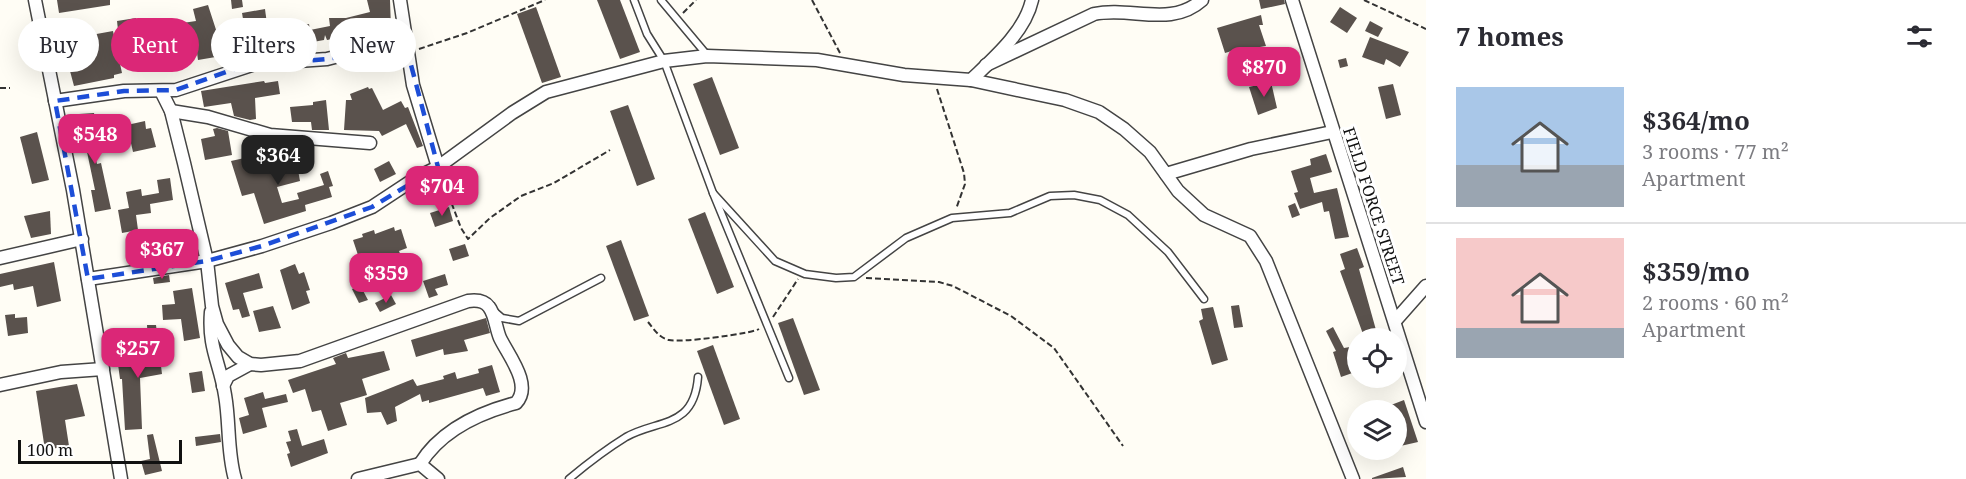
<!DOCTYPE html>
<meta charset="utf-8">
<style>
:root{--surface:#fff;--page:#f7f7f7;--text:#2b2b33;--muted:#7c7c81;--line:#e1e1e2;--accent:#db2777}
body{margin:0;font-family:"Noto Serif",serif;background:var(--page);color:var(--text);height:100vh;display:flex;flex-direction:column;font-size:22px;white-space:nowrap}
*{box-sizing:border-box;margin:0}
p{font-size:20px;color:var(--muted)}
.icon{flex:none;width:33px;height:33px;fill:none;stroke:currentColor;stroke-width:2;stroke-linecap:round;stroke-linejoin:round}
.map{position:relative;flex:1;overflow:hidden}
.panel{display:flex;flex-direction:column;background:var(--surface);width:540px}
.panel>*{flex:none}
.guide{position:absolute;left:18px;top:18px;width:570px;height:54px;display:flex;gap:12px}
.buttons{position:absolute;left:1347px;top:328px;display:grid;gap:12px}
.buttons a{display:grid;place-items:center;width:60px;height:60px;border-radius:50%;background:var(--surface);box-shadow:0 6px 24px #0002;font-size:30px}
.scale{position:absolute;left:18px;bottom:15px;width:164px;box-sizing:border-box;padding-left:6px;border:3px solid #111;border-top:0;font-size:16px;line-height:21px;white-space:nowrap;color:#111;-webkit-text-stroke:4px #fff;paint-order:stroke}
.price{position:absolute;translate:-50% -51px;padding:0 14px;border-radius:12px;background:var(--accent);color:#fff;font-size:20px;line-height:39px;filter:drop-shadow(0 2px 3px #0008)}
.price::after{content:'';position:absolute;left:50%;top:36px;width:18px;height:14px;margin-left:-9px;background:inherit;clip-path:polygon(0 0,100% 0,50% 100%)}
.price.current{background:#222;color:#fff}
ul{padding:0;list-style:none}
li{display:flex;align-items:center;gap:18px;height:150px;padding:0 30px}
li+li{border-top:2px solid var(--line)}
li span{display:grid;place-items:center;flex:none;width:168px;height:120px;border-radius:0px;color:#555}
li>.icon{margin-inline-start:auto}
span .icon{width:72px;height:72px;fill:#fffc;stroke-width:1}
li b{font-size:26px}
h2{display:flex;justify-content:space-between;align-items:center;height:72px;padding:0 30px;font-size:26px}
.pill{padding:0 21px;border-radius:27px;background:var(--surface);box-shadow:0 6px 24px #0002;font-size:21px;line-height:54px}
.pill.current{background:var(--accent);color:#fff}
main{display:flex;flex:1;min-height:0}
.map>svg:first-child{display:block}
.building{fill:#5a524d}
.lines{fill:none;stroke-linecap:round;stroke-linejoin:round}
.service-casing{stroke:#444;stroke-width:9}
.minor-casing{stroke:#444;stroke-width:15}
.path{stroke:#333;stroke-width:2;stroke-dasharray:6 3;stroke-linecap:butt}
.service{stroke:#fff;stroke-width:6}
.minor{stroke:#fff;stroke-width:12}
.marked{fill:none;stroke:#1d4ed8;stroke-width:4.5;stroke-dasharray:12 8;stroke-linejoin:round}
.labels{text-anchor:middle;stroke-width:6;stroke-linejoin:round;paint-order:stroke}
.street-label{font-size:16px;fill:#111;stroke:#fff}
</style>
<main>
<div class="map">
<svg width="1426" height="479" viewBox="0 0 1426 479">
<rect width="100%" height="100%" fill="#fffdf5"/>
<!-- building -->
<g class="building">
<path d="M57,0H110V5L59,13Z"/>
<path d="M231,0H242L243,7L232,9Z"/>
<path d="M367,0H390L391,29L327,40L325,35L324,40L302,44L299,26L309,24L310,30L330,26L329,18H346L370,12Z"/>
<path d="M597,0H620L640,52L620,59Z"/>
<path d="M1259,0H1284L1285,4L1261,9Z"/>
<path d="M208,5L219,39L242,35L245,52L198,60L194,31L177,33L176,24L196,21L193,9Z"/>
<path d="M536,7L561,77L542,83L517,14Z"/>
<path d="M1340,7L1357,18L1347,33L1330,22Z"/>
<path d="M265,9L268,32L246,36L242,13Z"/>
<path d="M1261,15L1263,25H1259L1266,46L1260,47L1264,58L1241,67L1235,50L1225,53L1217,28Z"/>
<path d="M136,18L137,27L118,30L117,21Z"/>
<path d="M1370,21L1383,28L1378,37L1365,31Z"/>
<path d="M159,25L160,37L143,38L142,27Z"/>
<path d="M113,31L122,73L114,75V78L74,86L70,71L85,67L83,58L94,55L91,35Z"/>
<path d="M1370,37L1409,52L1400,67L1386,59L1384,65L1362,57Z"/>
<path d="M1346,58L1348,66L1340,68L1338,60Z"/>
<path d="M712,77L739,148L720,155L693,84Z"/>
<path d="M264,81L265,83L278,81L280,94L255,98L256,119L250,120L234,116L231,103L204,107L201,91Z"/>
<path d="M1271,82L1277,108L1258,115L1249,87Z"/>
<path d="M1393,84L1401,115L1386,119L1378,87Z"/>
<path d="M368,87L369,89L372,88L383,110L401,101L405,108L408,107L423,146L417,148L406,124L382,136L379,131L344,130L346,100H352L350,94Z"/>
<path d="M326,100L329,130H312L311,122H292L290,107L313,105V102Z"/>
<path d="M628,105L655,179L637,186L610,111Z"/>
<path d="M94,113L97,131L90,132L97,164L101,163L111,209L95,212L91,190H95L79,114Z"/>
<path d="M145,121L146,129L151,128L156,147L133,152L127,125Z"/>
<path d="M217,128L228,131L232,155L205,160L201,139L215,136L213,129Z"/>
<path d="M37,132L49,180L32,184L20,137Z"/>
<path d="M294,148L300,181L277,187L282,203L299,199L297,193L324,185L320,174L328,171L333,186L329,187L332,197L305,205L306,211L264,224L254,193L242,196L231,161L249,157L253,174L275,167L271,152Z"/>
<path d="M1326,154L1332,172L1310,178L1314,193L1337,188L1349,237L1335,239L1329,211L1324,212L1322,202L1300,209L1294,193L1298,192L1291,171L1311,165L1310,159Z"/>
<path d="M389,161L396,174L380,182L374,169Z"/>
<path d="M170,178L173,200L150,204L151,213L136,215L138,230L122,233L118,210L129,208L126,192L141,189L142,196L159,193L157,180Z"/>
<path d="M1295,203L1300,215L1292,218L1288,206Z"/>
<path d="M449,207L453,221L435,227L430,213Z"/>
<path d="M50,211L51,234L31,238L24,216Z"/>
<path d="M705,212L734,287L717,294L688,219Z"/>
<path d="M394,227L395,231L401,229L407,248L399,251L403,261L384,267L387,275L367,282L353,240L363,237L362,234L374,230L375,234Z"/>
<path d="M621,240L649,316L634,321L606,246Z"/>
<path d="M152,241L154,256L146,257L144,242Z"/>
<path d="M465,244L469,256L453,261L449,249Z"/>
<path d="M1357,248L1364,267L1359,269L1376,330L1363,334L1340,271L1345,269L1340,254Z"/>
<path d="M54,262L61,301L37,307L33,286L14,290L13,284L0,287V274Z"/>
<path d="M295,264L299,274L304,272L310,290L306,291L310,303L292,310L280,270Z"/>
<path d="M259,273L263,288L243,293L250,316L242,318L239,309L233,310L225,283Z"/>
<path d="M445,274L448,285L435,289L438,295L429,298L423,281Z"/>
<path d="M169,275L170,282L154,284L153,278Z"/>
<path d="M360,285L368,300L359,303L352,289Z"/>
<path d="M192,288L200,338L184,341L181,319L163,320L162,305L175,304L173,291Z"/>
<path d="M391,295L396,304L380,312L375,303Z"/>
<path d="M1239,305L1243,327L1234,328L1231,306Z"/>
<path d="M273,306L281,328L259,332L253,311Z"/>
<path d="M1213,307L1228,360L1212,365L1199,321L1203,319L1201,309Z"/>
<path d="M15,314V318L27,317L28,333L8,336L5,315Z"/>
<path d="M486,318L490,333L464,340L468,351L444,355L443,349L416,357L411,340Z"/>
<path d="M793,318L820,390L804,395L778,323Z"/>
<path d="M147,325H156L162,374L140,378L142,429L125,430L122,379H120L117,357L131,355L132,362L149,360Z"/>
<path d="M1333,327L1344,348L1350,347L1355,362L1358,361V371L1341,377L1333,352L1336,351L1326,331Z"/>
<path d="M713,345L740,419L724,425L697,351Z"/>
<path d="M384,351L390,370L362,379L367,395L340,403L347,425L328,431L321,410L312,412L305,389L293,393L288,380L336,364L333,358L346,353L348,358Z"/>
<path d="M492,365L500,392L486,396L483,388L429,403V400L422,402L420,394L395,407L397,421L387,425L381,412L367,413L365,398L383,391L413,379L417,386L444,379L443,376L455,372L457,379L479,373L478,369Z"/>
<path d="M202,371L205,391L192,393L189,373Z"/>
<path d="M77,384L85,416L65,420L69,446L45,450L36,391Z"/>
<path d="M263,392L265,399L286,394L288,402L262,408L267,427L243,434L239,418L249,415L244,398Z"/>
<path d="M1404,400L1418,442L1396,447V411L1378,410Z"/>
<path d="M297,429L302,446L324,439L328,453L291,467L287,454L290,453L286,442L291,441L288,431Z"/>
<path d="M153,434L162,471L145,475L141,461L150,459L147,435Z"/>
<path d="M220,434L221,442L196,446L195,437Z"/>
<path d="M1403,467L1406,477L1372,479V478Z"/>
</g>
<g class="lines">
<!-- service casing -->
<g class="service-casing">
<g id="service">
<path d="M634,0L647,34L664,61L713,193L789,378"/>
<path d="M661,0L707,55"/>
<path d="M713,193L775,261L805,274L836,278L854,277L906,238L952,218L1010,213L1050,196L1074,195L1100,200L1128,215L1168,252L1204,299"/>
<path d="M495,312L502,318L519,321L601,278"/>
<path d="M569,479C588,463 605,450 626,437C658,419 694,429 698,377"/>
</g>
</g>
<!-- minor casing -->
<g class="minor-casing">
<g id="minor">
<path d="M35,0L73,190L121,479"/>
<path d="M400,0L413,85L438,167"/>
<path d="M1292,0L1426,422"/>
<path d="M986,65L1094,14C1131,6 1171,28 1202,0"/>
<path d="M971,80C993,59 1025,32 1032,0"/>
<path d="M161,91L171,111L184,163L207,261L212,306L217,324L228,345L238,357L250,364L261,365L300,361L468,301C475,300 484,300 489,307C495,314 496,329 500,338C508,355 533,385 516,403C478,413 441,430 420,464"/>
<path d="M55,101L124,91L176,90L255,64L327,59L370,48L406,46"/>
<path d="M171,111L208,117L270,135L370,143"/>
<path d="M1166,174L1251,149L1332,132"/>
<path d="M0,258L82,239"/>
<path d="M88,279L207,261L262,246L331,223L372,207L416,178L438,167L512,113L546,92L664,61L707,56L817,60L904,75L971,80L1065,100L1099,112L1124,129L1150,152L1178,191L1204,215L1250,236L1266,261L1353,479"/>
<path d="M211,312C208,348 220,363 225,395C230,423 227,452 235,479"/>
<path d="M1395,321L1426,286"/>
<path d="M0,385L61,372L103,369"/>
<path d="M223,386L228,376L250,364"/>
<path d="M358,479L420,464L438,479"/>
</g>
</g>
<!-- path -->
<g class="path">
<path d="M812,0L840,53"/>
<path d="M1364,0L1426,29"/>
<path d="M683,13L696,0"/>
<path d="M419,49L467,33L545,0"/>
<path d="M0,88H10"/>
<path d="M937,89L964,173L965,184L956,209"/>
<path d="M442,178L461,228L468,239L490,218L521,196L554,183L610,150"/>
<path d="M866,278L939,282L953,286L1011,316L1054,348L1123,446"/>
<path d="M773,317L798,279"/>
<path d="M648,322C654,329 659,338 669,340C680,343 750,334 759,329"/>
</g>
<!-- service -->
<use href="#service" class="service"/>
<!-- minor -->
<use href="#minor" class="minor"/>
</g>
<!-- marked area -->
<path class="marked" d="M406,46L438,167L372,207L262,246L207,261L88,279L55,101L124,91L176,90L240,67L327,59Z"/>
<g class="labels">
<!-- street labels -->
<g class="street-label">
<text transform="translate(1374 206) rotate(72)" y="6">FIELD FORCE STREET</text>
</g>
</g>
</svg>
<div class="buttons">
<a><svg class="icon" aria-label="locate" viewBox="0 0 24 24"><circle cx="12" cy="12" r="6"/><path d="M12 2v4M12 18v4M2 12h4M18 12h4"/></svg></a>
<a><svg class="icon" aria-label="layers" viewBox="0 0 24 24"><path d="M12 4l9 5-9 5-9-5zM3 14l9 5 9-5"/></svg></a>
</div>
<div class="scale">100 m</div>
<b class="price" style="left:1264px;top:98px">$870</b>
<b class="price" style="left:95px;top:165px">$548</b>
<b class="price current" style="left:278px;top:186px">$364</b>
<b class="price" style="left:442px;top:217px">$704</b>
<b class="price" style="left:162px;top:280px">$367</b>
<b class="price" style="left:386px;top:304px">$359</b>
<b class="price" style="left:138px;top:379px">$257</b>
<div class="guide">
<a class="pill">Buy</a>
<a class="pill current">Rent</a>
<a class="pill">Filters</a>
<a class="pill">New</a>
</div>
</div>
<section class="panel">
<h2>7 homes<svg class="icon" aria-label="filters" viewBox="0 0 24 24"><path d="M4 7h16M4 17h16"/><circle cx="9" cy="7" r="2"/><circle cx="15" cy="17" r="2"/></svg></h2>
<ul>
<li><span style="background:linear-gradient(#a9c7e8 65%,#9aa5b1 0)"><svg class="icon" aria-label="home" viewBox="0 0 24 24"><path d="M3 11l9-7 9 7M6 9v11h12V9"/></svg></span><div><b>$364/mo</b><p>3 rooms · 77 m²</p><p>Apartment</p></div></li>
<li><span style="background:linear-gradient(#f6c9c9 75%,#9aa5b1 0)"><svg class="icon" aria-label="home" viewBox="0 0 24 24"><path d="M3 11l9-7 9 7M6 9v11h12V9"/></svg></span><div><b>$359/mo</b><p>2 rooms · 60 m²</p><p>Apartment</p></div></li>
</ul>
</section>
</main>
